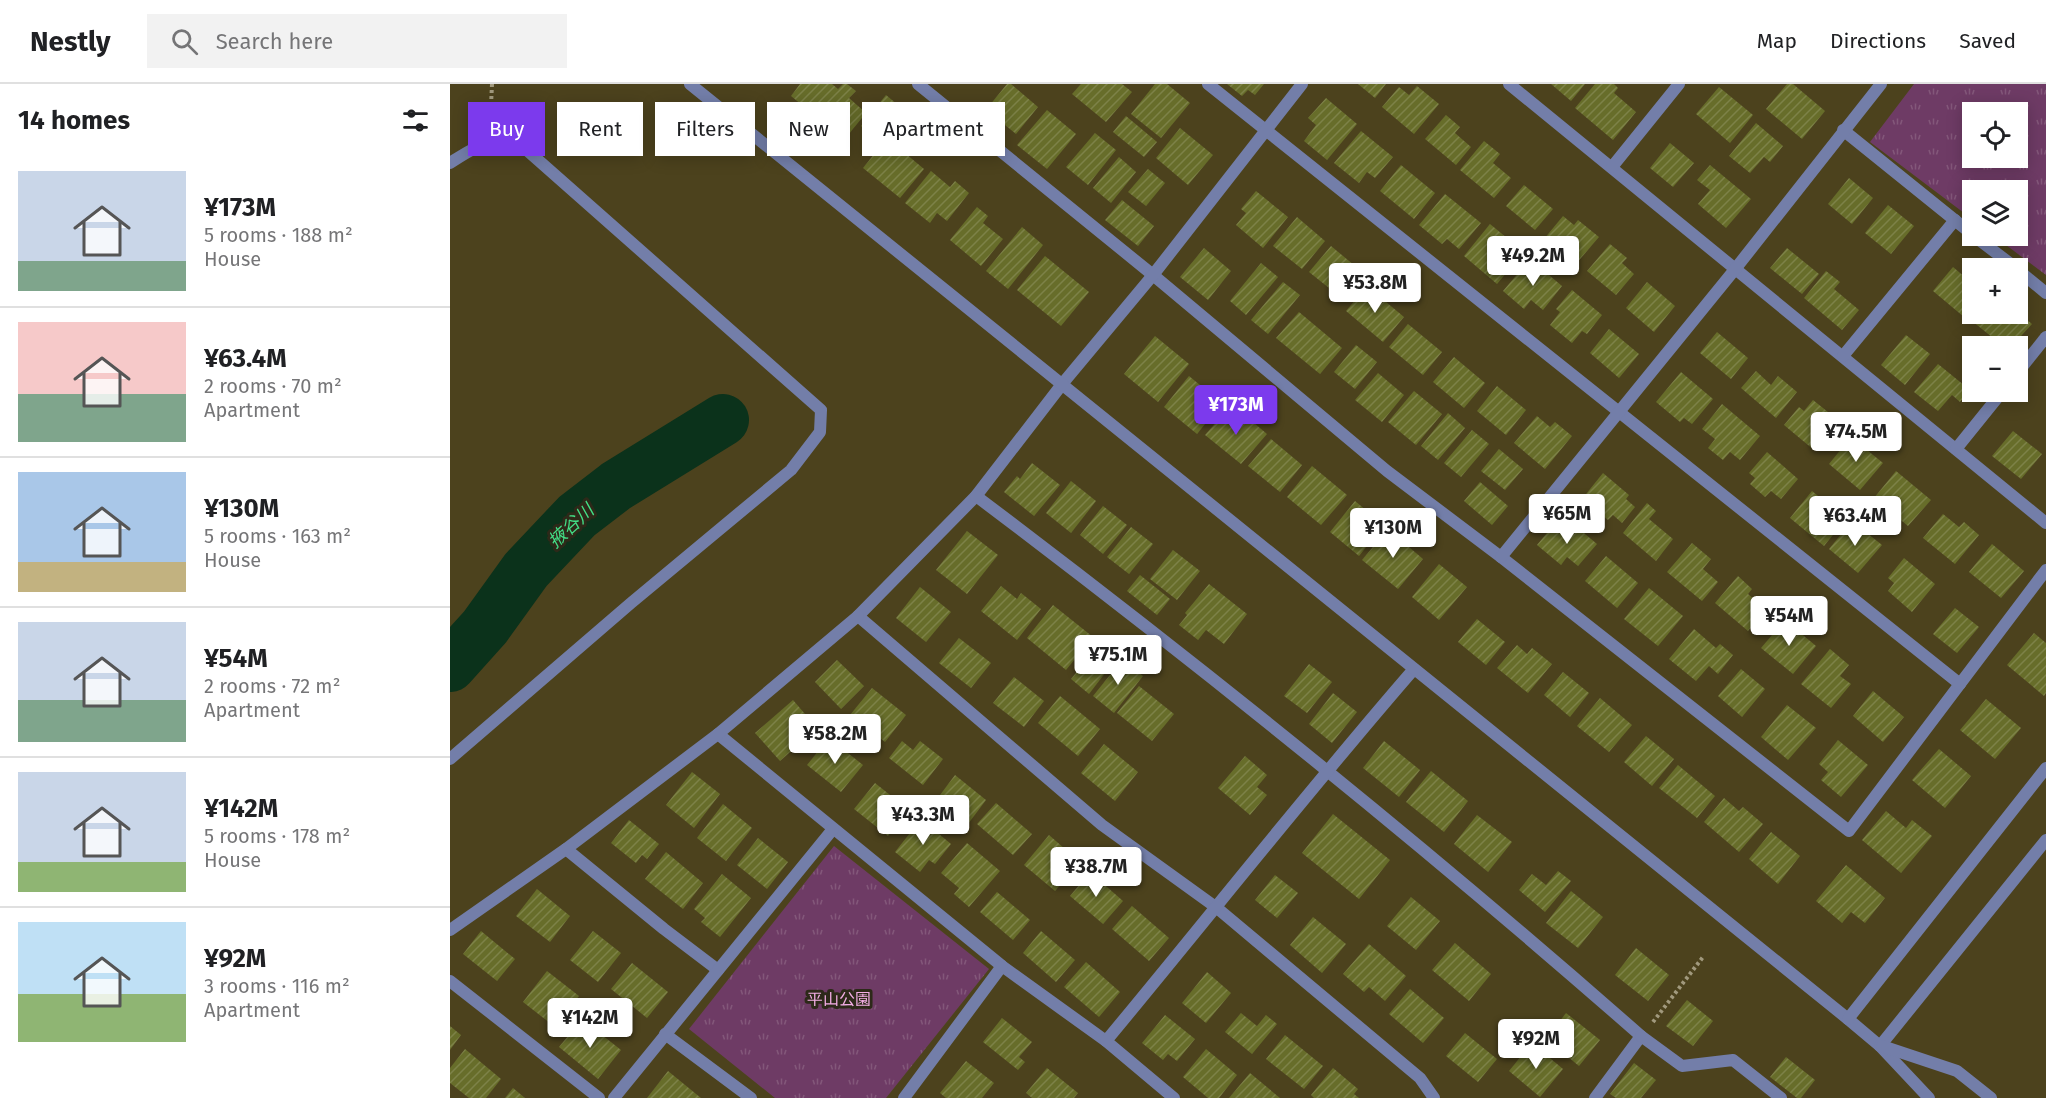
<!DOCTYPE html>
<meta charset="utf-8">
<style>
:root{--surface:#fff;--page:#f2f2f2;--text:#202124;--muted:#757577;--line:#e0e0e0;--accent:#7c3aed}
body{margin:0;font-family:"Fira Sans","Noto Sans JP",sans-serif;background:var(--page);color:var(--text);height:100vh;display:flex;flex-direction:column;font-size:22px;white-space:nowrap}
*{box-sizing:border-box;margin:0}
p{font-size:20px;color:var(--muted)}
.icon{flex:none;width:33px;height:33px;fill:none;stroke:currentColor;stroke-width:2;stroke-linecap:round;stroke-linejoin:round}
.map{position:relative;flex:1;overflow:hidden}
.sheet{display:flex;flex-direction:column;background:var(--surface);width:450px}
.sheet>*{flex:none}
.top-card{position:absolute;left:18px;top:18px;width:570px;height:54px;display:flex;gap:12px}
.controls{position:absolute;left:1512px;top:18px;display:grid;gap:12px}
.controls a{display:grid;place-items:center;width:66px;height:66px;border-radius:0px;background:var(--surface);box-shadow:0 3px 15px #0003;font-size:30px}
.price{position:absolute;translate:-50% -51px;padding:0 14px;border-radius:6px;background:#fff;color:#222;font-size:20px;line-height:39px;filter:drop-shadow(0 2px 3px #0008)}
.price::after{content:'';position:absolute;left:50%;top:36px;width:18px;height:14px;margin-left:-9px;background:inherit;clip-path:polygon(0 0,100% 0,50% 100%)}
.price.on{background:var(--accent);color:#fff}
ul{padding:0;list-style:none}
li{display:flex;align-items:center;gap:18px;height:150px;padding:0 18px}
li+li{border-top:2px solid var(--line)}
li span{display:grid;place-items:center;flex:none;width:168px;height:120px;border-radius:0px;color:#555}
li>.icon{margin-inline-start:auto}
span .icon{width:72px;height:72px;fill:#fffc;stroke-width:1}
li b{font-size:26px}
h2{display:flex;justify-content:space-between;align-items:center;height:72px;padding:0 18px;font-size:26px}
.pill{padding:0 21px;border-radius:0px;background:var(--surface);box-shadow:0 3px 15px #0003;font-size:21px;line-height:54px}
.pill.on{background:var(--accent);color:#fff}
header{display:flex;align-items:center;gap:36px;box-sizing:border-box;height:84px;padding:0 30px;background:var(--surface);border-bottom:2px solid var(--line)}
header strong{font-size:28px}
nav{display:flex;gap:33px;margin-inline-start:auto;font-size:21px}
.search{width:420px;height:54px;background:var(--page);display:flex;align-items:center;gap:15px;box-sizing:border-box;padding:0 21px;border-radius:0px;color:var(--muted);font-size:22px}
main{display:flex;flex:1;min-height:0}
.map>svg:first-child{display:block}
.park{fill:url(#park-tufts);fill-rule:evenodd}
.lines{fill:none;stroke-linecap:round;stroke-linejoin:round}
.river{stroke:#0b321b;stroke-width:52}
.building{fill:url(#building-hatch)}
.path{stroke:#a1997d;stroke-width:4;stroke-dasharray:3 3;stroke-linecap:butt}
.minor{stroke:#737ea9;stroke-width:12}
.tertiary{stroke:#737ea9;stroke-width:12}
.labels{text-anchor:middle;stroke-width:6;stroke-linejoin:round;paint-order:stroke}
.park-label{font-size:16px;fill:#f3ade5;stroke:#2d2919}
.water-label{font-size:18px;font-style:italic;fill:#43e087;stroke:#2d2919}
</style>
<header>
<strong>Nestly</strong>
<div class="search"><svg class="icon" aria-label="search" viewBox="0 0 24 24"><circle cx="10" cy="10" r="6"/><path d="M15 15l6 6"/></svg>Search here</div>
<nav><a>Map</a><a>Directions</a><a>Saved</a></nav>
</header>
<main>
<section class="sheet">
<h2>14 homes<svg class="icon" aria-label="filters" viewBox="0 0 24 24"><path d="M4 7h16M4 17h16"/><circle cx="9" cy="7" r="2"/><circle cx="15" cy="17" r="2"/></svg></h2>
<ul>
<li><span style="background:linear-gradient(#c9d6e8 75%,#7fa58c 0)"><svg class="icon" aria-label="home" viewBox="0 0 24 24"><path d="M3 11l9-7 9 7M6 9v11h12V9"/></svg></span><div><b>¥173M</b><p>5 rooms · 188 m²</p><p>House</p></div></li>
<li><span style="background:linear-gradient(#f6c9c9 60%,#7fa58c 0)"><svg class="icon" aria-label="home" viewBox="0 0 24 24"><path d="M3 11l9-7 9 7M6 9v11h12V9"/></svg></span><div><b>¥63.4M</b><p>2 rooms · 70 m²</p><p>Apartment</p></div></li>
<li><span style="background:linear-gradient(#a9c7e8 75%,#c2b280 0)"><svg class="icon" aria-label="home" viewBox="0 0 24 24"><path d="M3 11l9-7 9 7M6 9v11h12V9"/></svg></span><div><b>¥130M</b><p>5 rooms · 163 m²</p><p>House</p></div></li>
<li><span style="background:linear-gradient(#c9d6e8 65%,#7fa58c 0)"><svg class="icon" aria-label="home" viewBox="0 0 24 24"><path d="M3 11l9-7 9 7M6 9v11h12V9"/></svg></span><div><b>¥54M</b><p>2 rooms · 72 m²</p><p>Apartment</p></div></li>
<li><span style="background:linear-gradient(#c9d6e8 75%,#8fb573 0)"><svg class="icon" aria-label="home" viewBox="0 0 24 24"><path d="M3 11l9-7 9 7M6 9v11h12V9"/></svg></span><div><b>¥142M</b><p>5 rooms · 178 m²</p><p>House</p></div></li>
<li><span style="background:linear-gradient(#bfe0f5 60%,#8fb573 0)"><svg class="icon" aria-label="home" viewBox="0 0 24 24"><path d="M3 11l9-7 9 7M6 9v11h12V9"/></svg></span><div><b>¥92M</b><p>3 rooms · 116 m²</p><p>Apartment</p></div></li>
</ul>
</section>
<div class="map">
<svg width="1596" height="1014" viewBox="0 0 1596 1014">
<defs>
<pattern id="park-tufts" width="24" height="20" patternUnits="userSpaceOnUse" patternTransform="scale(1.5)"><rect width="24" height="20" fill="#6e3b65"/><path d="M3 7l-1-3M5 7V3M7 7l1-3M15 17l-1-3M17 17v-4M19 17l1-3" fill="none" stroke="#83577a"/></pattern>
<pattern id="building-hatch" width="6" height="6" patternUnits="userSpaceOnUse" patternTransform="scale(1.5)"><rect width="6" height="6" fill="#676d2a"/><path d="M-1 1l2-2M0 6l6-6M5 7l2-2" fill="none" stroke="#7d8248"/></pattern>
</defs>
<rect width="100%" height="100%" fill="#4c421d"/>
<!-- park -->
<g class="park">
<path d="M1464,0H1596V191L1544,152H1568V106H1522V135L1420,58ZM1522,28H1568V74H1522Z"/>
<path d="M384,762L539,885L436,1014H325L239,945Z"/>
</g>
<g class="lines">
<!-- river -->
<path class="river" d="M0,582L35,543L76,486L127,432L166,402L273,336"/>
</g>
<!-- building -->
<g class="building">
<path d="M350,0H382L388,5L393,0H397L406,7L399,14L416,29L394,56L341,12Z"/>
<path d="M557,0H561L588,23L566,50L550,37L544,44L530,33Z"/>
<path d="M631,0H672L682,8L656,38L622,10Z"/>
<path d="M705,0H717L740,19L711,54L681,30Z"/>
<path d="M777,0H814L805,11L798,6L792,12Z"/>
<path d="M908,0H936L925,14Z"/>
<path d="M1101,0H1135L1121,17Z"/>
<path d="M1145,0H1164L1168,4L1164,9L1186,28L1163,56L1125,24Z"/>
<path d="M1337,0H1343L1375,27L1352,55L1316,25Z"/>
<path d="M967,2L989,20L964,50L932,23L949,3L959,11Z"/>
<path d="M1269,3L1303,31L1280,59L1246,30Z"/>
<path d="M436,11L454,26L429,57L411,42Z"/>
<path d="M876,14L907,40L877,76L854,57L866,41L858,34Z"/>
<path d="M597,26L626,50L597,85L567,61Z"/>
<path d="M996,31L1010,43L1005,49L1021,63L1006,81L975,55Z"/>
<path d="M676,32L707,58L694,73L663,48Z"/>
<path d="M1306,39L1333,62L1320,78L1314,73L1300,89L1279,72Z"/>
<path d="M730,44L763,71L738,101L706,74Z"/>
<path d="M911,47L943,73L925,94L917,88L909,99L884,79Z"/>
<path d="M645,49L666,66L638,101L616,83Z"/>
<path d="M437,54L474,85L450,114L413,84Z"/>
<path d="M1034,57L1050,70L1043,79L1061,94L1044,114L1010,86Z"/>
<path d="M1220,59L1244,79L1223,103L1200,84Z"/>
<path d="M669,73L686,88L661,119L643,104Z"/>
<path d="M951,81L985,109L964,135L930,107Z"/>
<path d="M1260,81L1301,115L1276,144L1248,120L1260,106L1247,96Z"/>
<path d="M698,85L715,99L696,122L678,108Z"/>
<path d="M481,87L500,103L505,97L519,109L497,137L487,129L480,139L455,119Z"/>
<path d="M1399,94L1423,114L1402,140L1378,120Z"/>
<path d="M1074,101L1103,125L1085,146L1056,122Z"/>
<path d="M806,107L838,133L813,164L786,141L796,129L791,125Z"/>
<path d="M995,110L1031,139L1009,165L997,155L992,160L969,141Z"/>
<path d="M672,116L704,142L688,162L655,136Z"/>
<path d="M1438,121L1464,142L1441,170L1415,149Z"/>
<path d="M527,123L538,132L533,139L553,155L531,182L500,156Z"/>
<path d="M1113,132L1124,141L1128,136L1149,153L1125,181L1094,155Z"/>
<path d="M847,133L875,157L852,185L823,162Z"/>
<path d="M1040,140L1074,168L1047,200L1014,172Z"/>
<path d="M572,143L593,161L558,205L536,187Z"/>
<path d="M1160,160L1177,174L1172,179L1184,190L1166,211L1137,187Z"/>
<path d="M881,162L916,191L894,216L859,188Z"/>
<path d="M754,164L781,187L758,216L730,193Z"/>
<path d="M1337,164L1369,190L1352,210L1320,184Z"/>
<path d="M595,172L639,208L611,242L567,206Z"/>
<path d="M1080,175L1112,202L1093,226L1081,216L1074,225L1053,207Z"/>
<path d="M811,179L828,193L796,231L780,217Z"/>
<path d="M1503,183L1522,199V222L1514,233L1483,207Z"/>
<path d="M1376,187L1390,198L1384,205L1409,226L1392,246L1354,214Z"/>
<path d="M833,198L850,211L818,250L801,236Z"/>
<path d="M1197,198L1225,222L1204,248L1176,224Z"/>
<path d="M917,202L954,233L933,258L896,227Z"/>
<path d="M1122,206L1152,231L1137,250L1132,247L1122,259L1100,241L1110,228L1106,225Z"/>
<path d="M849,228L892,264L870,290L826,254Z"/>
<path d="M1568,228L1582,240L1562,262H1553L1522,237L1529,230H1568Z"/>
<path d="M958,240L992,268L973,291L939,263Z"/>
<path d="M1159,245L1189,270L1169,294L1140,269Z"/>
<path d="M1267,248L1298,274L1281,295L1250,269Z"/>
<path d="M1456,251L1480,270L1455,301L1431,281Z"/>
<path d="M705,252L739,280L708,318L674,290Z"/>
<path d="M906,261L927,278L905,305L884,288Z"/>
<path d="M1004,273L1035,299L1014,324L983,298Z"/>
<path d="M1488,280L1520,306L1510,318L1502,311L1488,327L1464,308Z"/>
<path d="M1306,287L1321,301L1328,292L1347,308L1326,334L1291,304Z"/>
<path d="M1231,288L1263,315L1242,340L1234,334L1230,338L1206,318Z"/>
<path d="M928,289L954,311L932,338L905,316Z"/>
<path d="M739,292L772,319L747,350L714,323Z"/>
<path d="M1047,302L1076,326L1056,351L1027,327Z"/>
<path d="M964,307L992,330L966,361L938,338Z"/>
<path d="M1363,316L1378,328L1368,339L1379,348L1364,366L1334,341L1349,323L1354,327Z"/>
<path d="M1272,320L1310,352L1290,376L1280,368L1273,376L1258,364L1265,355L1252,345Z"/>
<path d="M776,327L792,339L797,333L817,350L791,380L755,351Z"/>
<path d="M998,329L1015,344L988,376L971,362Z"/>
<path d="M1087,332L1100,343L1105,338L1122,352L1095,385L1064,359Z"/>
<path d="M1022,346L1039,360L1011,393L994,379Z"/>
<path d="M1563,347L1592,370L1571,395L1542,372Z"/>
<path d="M1401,353L1433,379L1410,406L1379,380Z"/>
<path d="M821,355L852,381L830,408L798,382Z"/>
<path d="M1049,365L1073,385L1055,406L1031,387Z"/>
<path d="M1317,368L1348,395L1331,415L1321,407L1315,413L1300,400L1305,394L1299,389Z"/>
<path d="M582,379L610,401L584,432L554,408L567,392L570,395Z"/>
<path d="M862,382L897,411L871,441L837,413Z"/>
<path d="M1446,387L1481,416L1458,442L1424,414Z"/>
<path d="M1153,389L1179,411L1176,415L1185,423L1172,439L1163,431L1158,436L1132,415Z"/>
<path d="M621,397L646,417L621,449L596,429Z"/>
<path d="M1030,398L1058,422L1042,441L1014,417Z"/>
<path d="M1362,407L1396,435L1374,462L1340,434Z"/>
<path d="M905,417L934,441L909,472L880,448Z"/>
<path d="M1197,419L1206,427L1199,435L1223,455L1206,477L1173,449Z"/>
<path d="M653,422L677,441L653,470L630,451Z"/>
<path d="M1493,430L1509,443L1514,438L1529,451L1505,480L1473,454Z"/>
<path d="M1402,437L1432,461L1408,489L1379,465Z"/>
<path d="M1106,438L1122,451L1128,444L1147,460L1128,482L1117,473L1111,481L1087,461Z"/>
<path d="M681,443L703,460L679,490L657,473Z"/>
<path d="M938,445L973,475L948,505L912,476Z"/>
<path d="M517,447L548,471L517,510L486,486Z"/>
<path d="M1242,459L1261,475L1253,485L1268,498L1252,517L1217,488Z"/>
<path d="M1542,460L1574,487L1551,514L1519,488Z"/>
<path d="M723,466L750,487L727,516L700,495Z"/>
<path d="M1156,472L1188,499L1167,524L1135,497Z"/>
<path d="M1454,474L1485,500L1462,528L1438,507L1444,499L1438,494Z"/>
<path d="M989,480L1017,503L989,536L962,513Z"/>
<path d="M690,491L720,515L707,531L677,507Z"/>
<path d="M1288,492L1302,505L1298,510L1316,525L1298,547L1265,519Z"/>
<path d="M759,500L797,530L774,560L756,546L748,556L729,541L737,531L735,529Z"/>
<path d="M551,502L567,515L571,509L591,525L567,556L531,527Z"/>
<path d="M470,503L501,528L476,558L446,534Z"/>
<path d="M1199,504L1233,532L1208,562L1174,535Z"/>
<path d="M603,521L643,553L616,586L577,554Z"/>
<path d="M1505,524L1529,543L1507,569L1483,550Z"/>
<path d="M1027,535L1055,558L1036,581L1008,558Z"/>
<path d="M1335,536L1366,562L1343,590L1311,564Z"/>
<path d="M1244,545L1266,564L1270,560L1283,571L1268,590L1259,582L1246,597L1219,575Z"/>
<path d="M1584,549L1596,559V609L1594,612L1557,581Z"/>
<path d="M509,554L541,579L521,604L489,579Z"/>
<path d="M652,557L669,571L639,610L621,595Z"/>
<path d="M1067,561L1077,570L1082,564L1102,580L1078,609L1047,584Z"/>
<path d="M1380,565L1399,581L1390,592L1401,600L1381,624L1351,600Z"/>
<path d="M387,576L414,602L391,625L365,598Z"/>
<path d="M672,576L693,592L664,629L643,612Z"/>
<path d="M859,580L882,598L857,629L834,612Z"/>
<path d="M1291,585L1315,605L1292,633L1268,612Z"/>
<path d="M1113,588L1139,609L1120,633L1094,611Z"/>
<path d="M564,593L594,617L574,643L543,619Z"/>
<path d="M689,602L724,630L702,657L667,629Z"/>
<path d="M422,604L456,631L435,658L400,631Z"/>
<path d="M1423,607L1454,633L1433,658L1403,632Z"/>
<path d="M883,609L907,628L882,659L859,640Z"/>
<path d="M610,612L650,645L628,672L588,639Z"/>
<path d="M1150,614L1182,641L1159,668L1127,642Z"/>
<path d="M1536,615L1571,644L1545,675L1510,646Z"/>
<path d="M343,616L367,644L330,677L305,649Z"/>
<path d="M1337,621L1366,644L1338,676L1311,653Z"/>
<path d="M1196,652L1224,675L1202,702L1174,678Z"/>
<path d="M379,654L413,681L391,708L357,681Z"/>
<path d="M1388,656L1418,681L1391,713L1371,696L1378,688L1369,680Z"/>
<path d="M452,657L463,666L470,657L493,675L473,701L439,674Z"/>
<path d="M934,657L970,686L949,713L913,684Z"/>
<path d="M654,660L688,688L665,717L631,689Z"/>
<path d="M1489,665L1521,692L1495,724L1462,696Z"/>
<path d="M795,672L817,691L807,703L817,711L800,731L768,704Z"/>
<path d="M1228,681L1265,712L1247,734L1209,704Z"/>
<path d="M981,687L1018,717L994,748L956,718Z"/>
<path d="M242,688L270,710L244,744L216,721Z"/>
<path d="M505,691L536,716L518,740L487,715Z"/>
<path d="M425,699L459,726L438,752L404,725Z"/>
<path d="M1274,714L1289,727L1293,723L1313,740L1289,768L1254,738Z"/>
<path d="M546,719L582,750L563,771L527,740Z"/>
<path d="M273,720L302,744L276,777L247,754Z"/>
<path d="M1436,727L1456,744L1462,736L1482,752L1451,789L1412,756Z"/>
<path d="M883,730L940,776L909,815L852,769Z"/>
<path d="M1027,731L1062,758L1038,788L1004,760Z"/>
<path d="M471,735L501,760L485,780L479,776L470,788L445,768Z"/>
<path d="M179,736L209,760L197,775L192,771L186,779L161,759Z"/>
<path d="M1321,748L1350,772L1328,800L1299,775Z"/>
<path d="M599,751L630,778L605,807L574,781Z"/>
<path d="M308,754L338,778L317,805L287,781Z"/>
<path d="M517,759L550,787L519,823L504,810L509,804L491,789Z"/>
<path d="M216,768L253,799L233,825L195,795Z"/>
<path d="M1396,781L1435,814L1415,839L1401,828L1392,839L1366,817Z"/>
<path d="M1108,787L1121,797L1095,828L1069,806L1082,790L1096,801Z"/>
<path d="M640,788L673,817L653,840L620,812Z"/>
<path d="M272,790L301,814L270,853L251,838L255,834L244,825Z"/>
<path d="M825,791L848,809L827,834L805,816Z"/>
<path d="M87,805L120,832L100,858L66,832Z"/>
<path d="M1121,807L1153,833L1128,864L1096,839Z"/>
<path d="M547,808L580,836L563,856L530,828Z"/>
<path d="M961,813L990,837L966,866L937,842Z"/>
<path d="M682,822L719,854L699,877L662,845Z"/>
<path d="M863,833L896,860L872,889L840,861Z"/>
<path d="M31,847L65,875L47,897L13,870Z"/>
<path d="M143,847L171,869L148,898L120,876Z"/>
<path d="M591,847L625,876L606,898L573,869Z"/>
<path d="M1005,859L1041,890L1019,917L982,886Z"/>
<path d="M919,860L956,892L935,917L919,903L914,908L893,890Z"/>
<path d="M1186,864L1219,891L1198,917L1165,891Z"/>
<path d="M636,878L670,908L649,933L614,903Z"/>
<path d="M182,879L218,908L197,934L161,905Z"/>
<path d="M97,887L129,912L105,943L73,918Z"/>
<path d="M757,888L781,909L756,939L732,919Z"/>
<path d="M960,905L994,934L973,959L939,930Z"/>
<path d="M1237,916L1263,937L1243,962L1216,942Z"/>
<path d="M791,929L807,942L816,931L827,940L802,970L775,948Z"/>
<path d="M1116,929L1150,956L1129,982L1096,955Z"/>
<path d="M715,931L745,955L727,977L718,970L713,976L692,959Z"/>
<path d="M552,934L582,958L569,973L575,978L568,986L533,958Z"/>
<path d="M132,935L171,966L148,995L109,963Z"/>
<path d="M0,942L11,951L0,966Z"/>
<path d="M1015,949L1047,975L1028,998L996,972Z"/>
<path d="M835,951L873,982L854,1005L816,975Z"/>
<path d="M1082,959L1113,985L1090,1013L1059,987Z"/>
<path d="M15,965L51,995L36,1014H19L0,999V984Z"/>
<path d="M756,965L787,991L769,1014H758L733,993Z"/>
<path d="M1336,973L1365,996L1351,1014H1347L1320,993Z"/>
<path d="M516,977L544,999L532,1014H496L490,1009Z"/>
<path d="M1184,979L1206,996L1191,1014H1166L1160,1010Z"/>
<path d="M597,984L628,1009L624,1014H582L576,1009Z"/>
<path d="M883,984L908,1005L904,1010L909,1014H864L861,1011Z"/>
<path d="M218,987L251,1014H197Z"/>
<path d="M800,989L830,1014H779Z"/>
<path d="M63,1004L75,1014H55Z"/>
</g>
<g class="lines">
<!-- path -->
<g class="path">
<path d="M42,0L41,22L43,35"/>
<path d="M1203,938L1253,873"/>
</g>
<!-- minor -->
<g class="minor">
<path d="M468,0L703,191L937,387L1051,473L1399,747L1596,486"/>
<path d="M758,0L1510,600"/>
<path d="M852,0L703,191L613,299L526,412L408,532L652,741L767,824L970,994L984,1014"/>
<path d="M1059,0L1596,439"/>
<path d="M1393,46L1522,150"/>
<path d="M0,79C20,66 38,55 62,53L371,326L370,348L341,386L181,519L0,675"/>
<path d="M1162,83L1229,0"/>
<path d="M1524,152L1566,184"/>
<path d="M1568,186L1596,209"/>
<path d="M1393,272L1505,136"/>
<path d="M1568,288L1596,253"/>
<path d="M1506,365L1552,308"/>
<path d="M526,412C754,584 977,764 1191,952L1145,1014"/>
<path d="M1051,473L1286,184L1431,0"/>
<path d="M268,650L552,882L656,957"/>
<path d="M116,765L214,845L268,886"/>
<path d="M0,846L116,765L268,650L408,532"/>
<path d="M0,897L149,1014"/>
<path d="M215,950L301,1014"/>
<path d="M1191,952L1232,982L1283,976L1331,1014"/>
<path d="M164,1014L383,745"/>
<path d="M454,1014L552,882"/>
<path d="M724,1014L656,957C759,833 858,707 964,585"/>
</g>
<!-- tertiary -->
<g class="tertiary">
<path d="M240,0L1398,935L1430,962L1479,1014"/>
<path d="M1398,935L1596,684"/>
<path d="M1430,962L1596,756"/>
<path d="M1432,962L1507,987L1541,1014"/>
</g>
</g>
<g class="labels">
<!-- park labels -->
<g class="park-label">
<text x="389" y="921">平山公園</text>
</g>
<!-- water labels -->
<g class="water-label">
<text transform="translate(121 442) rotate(-43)" y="6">掖谷川</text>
</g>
</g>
</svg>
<div class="controls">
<a><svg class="icon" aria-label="locate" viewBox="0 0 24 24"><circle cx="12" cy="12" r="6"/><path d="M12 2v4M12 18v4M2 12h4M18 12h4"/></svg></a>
<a><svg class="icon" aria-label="layers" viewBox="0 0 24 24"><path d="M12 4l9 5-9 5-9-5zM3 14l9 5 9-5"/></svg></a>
<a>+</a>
<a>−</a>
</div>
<b class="price" style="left:1083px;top:203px">¥49.2M</b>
<b class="price" style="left:925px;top:230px">¥53.8M</b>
<b class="price on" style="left:786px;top:352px">¥173M</b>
<b class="price" style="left:1406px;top:379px">¥74.5M</b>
<b class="price" style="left:1117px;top:461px">¥65M</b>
<b class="price" style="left:1405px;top:463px">¥63.4M</b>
<b class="price" style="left:943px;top:475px">¥130M</b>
<b class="price" style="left:1339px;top:563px">¥54M</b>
<b class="price" style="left:668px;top:602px">¥75.1M</b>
<b class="price" style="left:385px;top:681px">¥58.2M</b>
<b class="price" style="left:473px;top:762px">¥43.3M</b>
<b class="price" style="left:646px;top:814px">¥38.7M</b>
<b class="price" style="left:140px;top:965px">¥142M</b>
<b class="price" style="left:1086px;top:986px">¥92M</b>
<div class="top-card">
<a class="pill on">Buy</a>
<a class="pill">Rent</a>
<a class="pill">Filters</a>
<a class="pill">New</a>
<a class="pill">Apartment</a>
</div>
</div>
</main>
